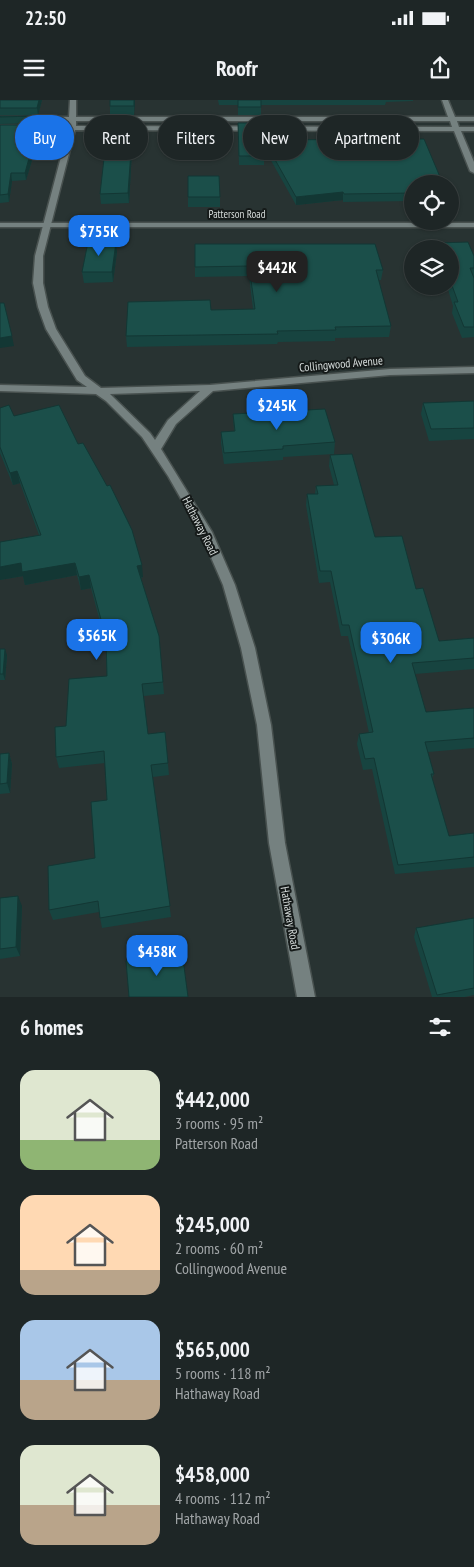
<!DOCTYPE html>
<meta charset="utf-8">
<style>
:root{--surface:#1e2626;--page:#2b3232;--text:#f1f3f6;--muted:#a1a5a7;--line:#3c4343;--accent:#1a73e8}
body{margin:0;font-family:"PT Sans Narrow",sans-serif;background:var(--page);color:var(--text);height:100vh;display:flex;flex-direction:column;font-size:19px;white-space:nowrap}
*{box-sizing:border-box;margin:0}
p{font-size:16px;color:var(--muted)}
.icon{flex:none;width:28px;height:28px;fill:none;stroke:currentColor;stroke-width:2;stroke-linecap:round;stroke-linejoin:round}
.map{position:relative;height:897px;overflow:hidden}
.sheet{display:flex;flex-direction:column;background:var(--surface);flex:1}
.sheet>*{flex:none}
.hud{position:absolute;left:15px;top:15px;width:445px;height:45px;display:flex;gap:10px}
.controls{position:absolute;left:404px;top:75px;display:grid;gap:10px}
.controls a{display:grid;place-items:center;width:55px;height:55px;border-radius:50%;background:var(--surface);box-shadow:0 1px 4px #0004,0 0 0 1px var(--line);font-size:25px}
.price{position:absolute;translate:-50% -42px;padding:0 11px;border-radius:10px;background:var(--accent);color:#fff;font-size:16px;line-height:32px;filter:drop-shadow(0 1px 2px #0008)}
.price::after{content:'';position:absolute;left:50%;top:30px;width:15px;height:11px;margin-left:-8px;background:inherit;clip-path:polygon(0 0,100% 0,50% 100%)}
.price.on{background:#222;color:#fff}
ul{padding:0;list-style:none}
li{display:flex;align-items:center;gap:15px;height:125px;padding:0 20px}
li span{display:grid;place-items:center;flex:none;width:140px;height:100px;border-radius:15px;color:#555}
li>.icon{margin-inline-start:auto}
span .icon{width:60px;height:60px;fill:#fffc;stroke-width:1}
li b{font-size:21px}
h2{display:flex;justify-content:space-between;align-items:center;height:60px;padding:0 20px;font-size:21px}
.tag{padding:0 18px;border-radius:22px;background:var(--surface);box-shadow:0 1px 4px #0004,0 0 0 1px var(--line);font-size:18px;line-height:45px}
.tag.on{background:var(--accent);color:#fff}
.status{display:flex;justify-content:space-between;align-items:center;height:35px;padding:0 25px;background:var(--surface);direction:ltr}
.status svg{height:14px;fill:currentColor}
header{display:flex;justify-content:space-between;align-items:center;height:65px;padding:0 20px;background:var(--surface);font-size:22px;font-weight:800}
.map>svg:first-child{display:block}
.lines{fill:none;stroke-linecap:round;stroke-linejoin:round}
.minor-casing{stroke:#48514f;stroke-width:3}
.secondary-casing{stroke:#48514f;stroke-width:3}
.minor{fill:#758180;fill-rule:evenodd}
.secondary{fill:#758180;fill-rule:evenodd}
.wall{fill:#174440}
.shaded-wall{fill:#133734}
.building{fill:#1b4f4a;stroke:#133734}
.labels{text-anchor:middle;stroke-width:4;stroke-linejoin:round;paint-order:stroke}
.far-street-label{font-size:11px;fill:#d5dbda;stroke:#151a19}
.street-label{font-size:12px;fill:#d5dbda;stroke:#151a19}
</style>
<div class="status"><b>22:50</b><svg viewBox="0 0 49 12"><path d="M0 12V9h3v3zM5 12V6h3v6zM10 12V3h3v9zM15 12V0h3v12zM26 1h20v11H26zM47 4h2v5h-2z"/></svg></div>
<header><svg class="icon" aria-label="menu" viewBox="0 0 24 24"><path d="M4 6h16M4 12h16M4 18h16"/></svg>Roofr<svg class="icon" aria-label="share" viewBox="0 0 24 24"><path d="M12 15V3M7 8l5-5 5 5M5 13v7h14v-7"/></svg></header>
<div class="map">
<svg width="474" height="897" viewBox="0 0 474 897">
<rect width="100%" height="100%" fill="#283332"/>
<g class="lines">
<!-- minor casing -->
<g class="minor-casing">
<path id="minor" d="M70,0H76V17H448L442,0H448L455,17H474V21H457L459,27H474V31H461L474,62V73L470,71L454,31L75,30L43,156V183L48,207L56,229L85,276L101,288L210,285L390,269L474,267V273L390,275L213,291L176,324L161,349L212,432L235,485L255,548L271,625L285,743L315,897H297L269,743L257,625L241,548L223,485L200,432L168,376L142,337L106,301L96,294L0,291V285L87,287L77,280L46,229L38,207L33,183L35,156L68,30H0V26H69V21H0V17H69ZM76,21H450L452,27L76,26ZM200,291L168,320L155,340L150,333L110,294Z"/>
</g>
<!-- secondary casing -->
<g class="secondary-casing">
<rect id="secondary" x="0" y="123" width="474" height="4"/>
</g>
<!-- minor -->
<use href="#minor" class="minor"/>
<!-- secondary -->
<use href="#secondary" class="secondary"/>
</g>
<!-- wall -->
<g class="wall">
<path d="M0,0H42L38,15H0Z"/>
<path d="M110,0H135L134,15H110Z"/>
<path d="M218,0H413V1L386,2L385,5H261V15H238V5H219Z"/>
<path d="M0,16H35L36,23L0,24Z"/>
<path d="M238,23L264,47V40L412,84V101L343,102V100L296,105L264,48V65H239Z"/>
<path d="M0,25H33L34,32L33,37L37,44L26,80L12,81L9,102L0,103Z"/>
<path d="M133,32L129,103L101,104L100,94Z"/>
<rect x="188" y="97" width="32" height="10"/>
<path d="M116,142L117,152L113,182L84,183L82,172Z"/>
<path d="M437,143L474,156V237L462,238L452,213L453,206L447,186H450V149H436Z"/>
<path d="M195,144L383,170L381,180H378L391,226L389,237L335,238V241L278,242L277,244L127,247L126,236L211,210L253,209L249,176L195,177Z"/>
<path d="M474,301V339L429,341L421,314L423,303Z"/>
<path d="M0,308L14,316L143,477L141,478L159,536L164,594L144,596L148,634L165,632L169,675L153,677L171,817L102,828L99,812L53,820L49,810L95,758L107,700L105,663L59,668L56,657L66,626L107,576L106,544L91,488L81,490L77,475L25,485L23,476L0,480V442L39,435L20,383L13,385L0,353Z"/>
<path d="M233,314L335,342L334,354L283,357V360L224,364L221,343V332L234,331Z"/>
<path d="M330,355L375,437L416,489L439,541L474,538V569L415,574L426,612L474,608V648L428,652L434,674L432,678L449,736L474,733V767L395,774L372,669L363,670L357,644L359,634L369,633L348,536H341L330,482L319,483L306,405L307,394H315L316,386L334,385L329,366Z"/>
<path d="M0,549L7,555L5,580H0Z"/>
<path d="M9,653L12,664L10,693L0,694V654Z"/>
<path d="M0,798L22,806L20,856L0,859Z"/>
<path d="M474,818V895L465,897H432L414,837L416,828Z"/>
</g>
<!-- shaded-wall -->
<g class="shaded-wall">
<path d="M39,0H42L38,15L37,8Z"/>
<path d="M134,0H135L134,15Z"/>
<path d="M133,23V32L129,103L128,93Z"/>
<path d="M33,25L34,32L31,44L30,37Z"/>
<path d="M35,36L37,44L26,80L25,73Z"/>
<path d="M11,73L12,81L9,102L8,94Z"/>
<path d="M343,92V100L296,105V97Z"/>
<path d="M116,142L117,152L113,182L112,172Z"/>
<path d="M12,236L14,246L0,248V238Z"/>
<path d="M17,371L20,383L13,385L10,373Z"/>
<path d="M21,463H75L77,475L25,485L23,476L0,480V467Z"/>
<path d="M142,465L143,477L138,478L137,466Z"/>
<path d="M89,475L91,488L81,490L79,477Z"/>
<path d="M5,549L7,555L5,580L3,574Z"/>
<path d="M9,653L12,664L10,693L7,683Z"/>
<path d="M18,796L22,806L20,856L16,847Z"/>
</g>
<!-- building -->
<g class="building">
<path d="M0,0H39L37,8H0Z"/>
<rect x="110" y="0" width="24" height="6"/>
<rect x="238" y="0" width="23" height="7"/>
<path d="M0,16H35L0,17Z"/>
<path d="M108,23H133L128,93L100,94Z"/>
<path d="M238,23H262L265,56H239Z"/>
<path d="M0,25H33L30,37L35,36L25,73H11L8,94L0,95Z"/>
<path d="M424,39L443,84H412V93L344,94L343,92L296,97L264,40Z"/>
<path d="M188,76H219L220,97H188Z"/>
<path d="M88,142H116L112,172H82Z"/>
<path d="M468,142L474,156V168H470L474,178V227H464L454,202H458L450,180V149H439L437,143Z"/>
<path d="M195,144H375L383,170H376L391,226L335,227L336,230L277,231L278,234L126,236L128,202L210,200L211,210L255,209L249,166L195,167Z"/>
<path d="M0,203H4L12,236L0,238Z"/>
<path d="M474,301V328L431,329L423,303Z"/>
<path d="M9,305L14,316L59,305L78,344L83,343L107,386L110,385L132,430L142,465L137,466L159,536L163,582L142,584L148,634L165,632L168,663L151,665L170,806L100,818L98,801L49,810L48,766L95,758L91,702L107,700L104,651L56,657L55,627L66,626L69,579L107,576L106,538L89,475L79,477L75,463L22,472L21,463L0,467V442L41,435L17,371L10,373L0,347V308Z"/>
<path d="M325,309L335,342L283,346V349L224,353L221,332L235,331L233,314Z"/>
<path d="M352,354L375,437L402,436L416,489L423,488L439,541L474,538V558L412,563L426,612L474,608V638L425,642L434,674H431L449,736L474,733V757L398,765L374,658L365,659L359,634L373,632L349,525H342L331,471H320L307,394H318L316,386L338,385L330,355Z"/>
<path d="M0,549H5L3,574H0Z"/>
<path d="M9,653L7,683L0,684V654Z"/>
<path d="M18,796L16,847L0,849V798Z"/>
<path d="M474,818V888L437,895L416,828Z"/>
<path d="M182,851L188,897H129L126,861Z"/>
</g>
<g class="labels">
<!-- far-street labels -->
<g class="far-street-label">
<text x="237" y="118">Patterson Road</text>
</g>
<!-- street labels -->
<g class="street-label">
<text transform="translate(341 264) rotate(-5)" y="4">Collingwood Avenue</text>
<text transform="translate(200 426) rotate(63)" y="4">Hathaway Road</text>
<text transform="translate(290 818) rotate(80)" y="4">Hathaway Road</text>
</g>
</g>
</svg>
<div class="controls">
<a><svg class="icon" aria-label="locate" viewBox="0 0 24 24"><circle cx="12" cy="12" r="6"/><path d="M12 2v4M12 18v4M2 12h4M18 12h4"/></svg></a>
<a><svg class="icon" aria-label="layers" viewBox="0 0 24 24"><path d="M12 4l9 5-9 5-9-5zM3 14l9 5 9-5"/></svg></a>
</div>
<b class="price" style="left:99px;top:157px">$755K</b>
<b class="price on" style="left:277px;top:193px">$442K</b>
<b class="price" style="left:277px;top:331px">$245K</b>
<b class="price" style="left:97px;top:561px">$565K</b>
<b class="price" style="left:391px;top:564px">$306K</b>
<b class="price" style="left:157px;top:877px">$458K</b>
<div class="hud">
<a class="tag on">Buy</a>
<a class="tag">Rent</a>
<a class="tag">Filters</a>
<a class="tag">New</a>
<a class="tag">Apartment</a>
</div>
</div>
<section class="sheet">
<h2>6 homes<svg class="icon" aria-label="filters" viewBox="0 0 24 24"><path d="M4 7h16M4 17h16"/><circle cx="9" cy="7" r="2"/><circle cx="15" cy="17" r="2"/></svg></h2>
<ul>
<li><span style="background:linear-gradient(#dfe7d0 70%,#8fb573 0)"><svg class="icon" aria-label="home" viewBox="0 0 24 24"><path d="M3 11l9-7 9 7M6 9v11h12V9"/></svg></span><div><b>$442,000</b><p>3 rooms · 95 m²</p><p>Patterson Road</p></div></li>
<li><span style="background:linear-gradient(#ffd9b3 75%,#b9a48a 0)"><svg class="icon" aria-label="home" viewBox="0 0 24 24"><path d="M3 11l9-7 9 7M6 9v11h12V9"/></svg></span><div><b>$245,000</b><p>2 rooms · 60 m²</p><p>Collingwood Avenue</p></div></li>
<li><span style="background:linear-gradient(#a9c7e8 60%,#b9a48a 0)"><svg class="icon" aria-label="home" viewBox="0 0 24 24"><path d="M3 11l9-7 9 7M6 9v11h12V9"/></svg></span><div><b>$565,000</b><p>5 rooms · 118 m²</p><p>Hathaway Road</p></div></li>
<li><span style="background:linear-gradient(#dfe7d0 60%,#b9a48a 0)"><svg class="icon" aria-label="home" viewBox="0 0 24 24"><path d="M3 11l9-7 9 7M6 9v11h12V9"/></svg></span><div><b>$458,000</b><p>4 rooms · 112 m²</p><p>Hathaway Road</p></div></li>
</ul>
</section>
